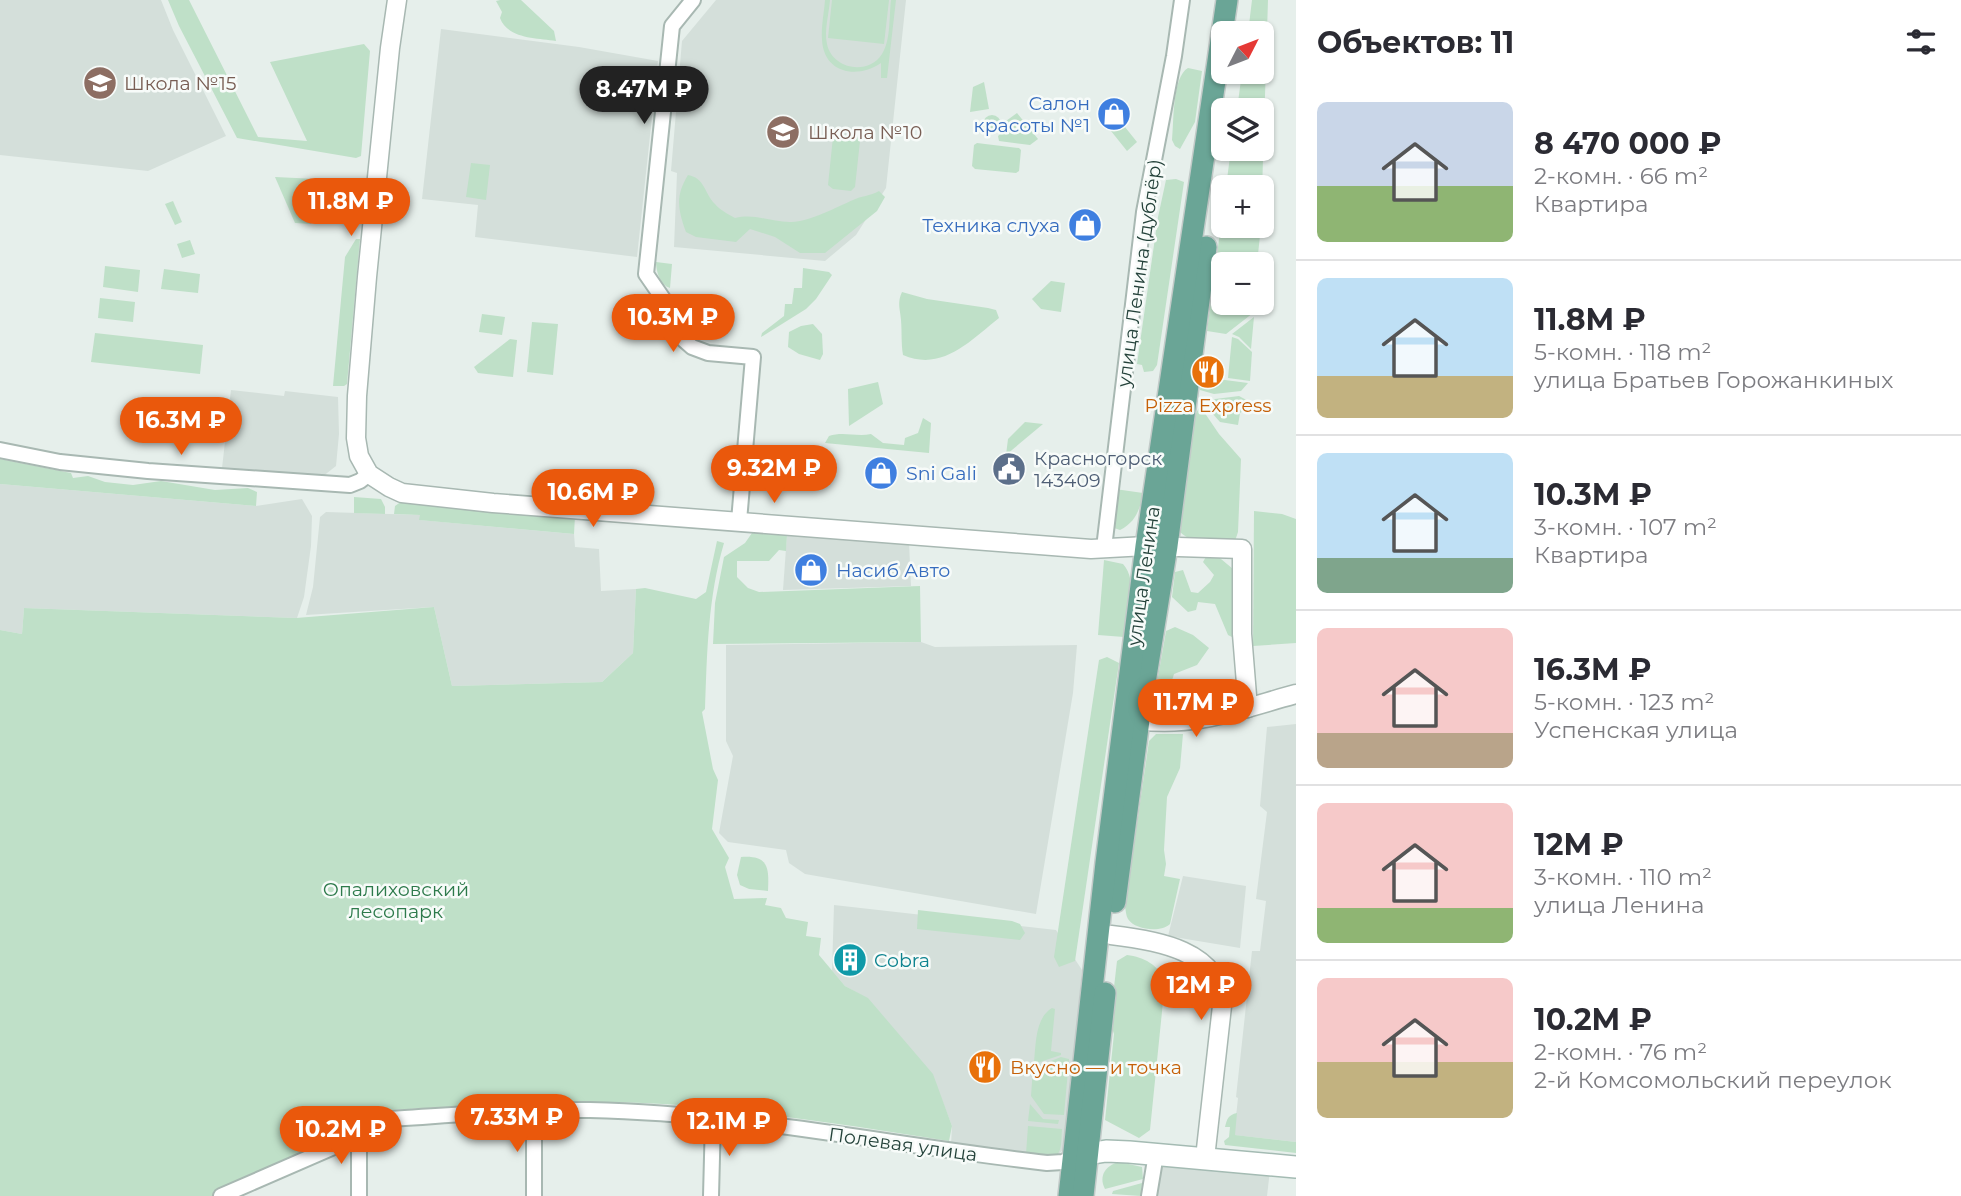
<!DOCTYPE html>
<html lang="ru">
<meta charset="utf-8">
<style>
:root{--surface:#fff;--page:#f2f2f3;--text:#2b2b33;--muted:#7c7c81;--line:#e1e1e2;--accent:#ea580c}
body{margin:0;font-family:Montserrat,sans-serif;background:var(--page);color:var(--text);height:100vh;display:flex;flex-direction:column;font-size:26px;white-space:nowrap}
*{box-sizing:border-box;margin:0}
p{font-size:23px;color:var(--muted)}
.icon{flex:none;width:38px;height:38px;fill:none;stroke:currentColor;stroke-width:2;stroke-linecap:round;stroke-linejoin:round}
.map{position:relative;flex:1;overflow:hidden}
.details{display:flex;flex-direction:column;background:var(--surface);width:665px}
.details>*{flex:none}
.needle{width:46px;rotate:48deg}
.controls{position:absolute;left:1211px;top:21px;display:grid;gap:14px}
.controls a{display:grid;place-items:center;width:63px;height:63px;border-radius:10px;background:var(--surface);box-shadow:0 2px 5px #0004;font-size:35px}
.price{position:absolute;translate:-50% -60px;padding:0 16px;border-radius:24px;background:var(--accent);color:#fff;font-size:23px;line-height:46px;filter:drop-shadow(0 2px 4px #0008)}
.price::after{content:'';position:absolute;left:50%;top:42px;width:21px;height:16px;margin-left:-10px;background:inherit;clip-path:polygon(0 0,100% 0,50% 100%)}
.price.active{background:#222;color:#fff}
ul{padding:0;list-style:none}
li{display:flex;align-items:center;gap:21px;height:175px;padding:0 21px}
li+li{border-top:2px solid var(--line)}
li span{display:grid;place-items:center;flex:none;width:196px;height:140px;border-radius:10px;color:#555}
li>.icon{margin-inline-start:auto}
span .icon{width:84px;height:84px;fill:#fffc;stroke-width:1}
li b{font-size:30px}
h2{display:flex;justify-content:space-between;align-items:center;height:84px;padding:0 21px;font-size:30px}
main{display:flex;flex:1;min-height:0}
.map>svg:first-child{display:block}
.built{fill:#d4dfda}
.green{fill:#bfe0c8}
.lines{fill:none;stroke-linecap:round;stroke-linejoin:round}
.minor-casing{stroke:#a8b8b2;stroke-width:18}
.tertiary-casing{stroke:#a8b8b2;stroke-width:21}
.secondary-casing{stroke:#a4bbb3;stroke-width:24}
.primary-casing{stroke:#c2cac8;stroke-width:24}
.minor{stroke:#fff;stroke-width:14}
.tertiary{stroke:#fff;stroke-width:18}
.secondary{stroke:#fff;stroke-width:21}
.primary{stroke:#6aa596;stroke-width:21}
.labels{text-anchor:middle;stroke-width:5;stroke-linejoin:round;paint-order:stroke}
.education-label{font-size:19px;fill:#785e54;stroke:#f7fbf9;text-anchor:start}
.shop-label{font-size:19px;fill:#366cbe;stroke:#f7fbf9;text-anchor:end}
.street-label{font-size:19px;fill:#24423a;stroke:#f7fbf9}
.food-label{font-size:19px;fill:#c56008;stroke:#f7fbf9}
.service-label{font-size:19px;fill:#4e5e75;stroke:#f7fbf9;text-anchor:start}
.park-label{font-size:19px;fill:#2d7a4b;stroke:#f7fbf9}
.culture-label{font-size:19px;fill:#0d838f;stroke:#f7fbf9;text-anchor:start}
</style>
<main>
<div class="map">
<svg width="1296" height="1196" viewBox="0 0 1296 1196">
<rect width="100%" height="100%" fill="#e6efeb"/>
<!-- built -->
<g class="built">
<path d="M0,0H161L173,30L226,136L148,171L0,155Z"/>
<path d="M716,0H906L886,188L856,235L825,261L674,247L677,173L671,171L682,41Z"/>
<path d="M441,29L579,47L658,61L637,257L475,237L478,205L422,199Z"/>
<path d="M231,390L284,396L285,391L338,397L339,434L336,466L322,477L222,468Z"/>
<path d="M0,484L256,506L302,499L312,516L311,546L304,597L297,618L24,608L22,634L0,630Z"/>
<path d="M326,512L421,515L420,520L574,534L575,547L599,549L601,591L636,589L633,653L602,682L452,686L434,607L306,615L313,587L320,517Z"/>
<path d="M787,535L909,542L911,586L783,590Z"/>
<path d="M921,642L935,647L1077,645L1073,693L1036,914L805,874L789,863L786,850L728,842L719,833L733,756L726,741V645Z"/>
<path d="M1296,724V1142L1234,1135L1238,1098L1236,1097L1252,951H1260L1266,901L1256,899L1267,812L1260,806L1267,727Z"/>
<path d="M1183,876L1246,886L1240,948L1168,936Z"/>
<path d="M834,905L1056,930L1082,970L1065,1147L1055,1159L951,1145L952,1126L942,1100L868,999L845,986L832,971Z"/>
<path d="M1160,1165L1270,1170L1267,1196H1157Z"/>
</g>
<!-- green -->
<g class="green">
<path d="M168,0H189L258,137L307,141L270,62L364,44L370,51L361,156L356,158L237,138L179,26Z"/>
<path d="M500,0H521L554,31L556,41C536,38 508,39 500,18L502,12L496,1Z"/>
<path d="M825,0H830C829,14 824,30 827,44C832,69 868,76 882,54C891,40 889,16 891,0H896L887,78H881V63C858,79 824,74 822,40C821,27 824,13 825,0Z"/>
<path d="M832,0H889L884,44L828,38Z"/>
<path d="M1252,0H1268L1262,191V187H1226L1231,149H1262V110H1237L1242,72H1262V33H1248Z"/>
<path d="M1188,68L1202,71L1195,122L1180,149L1175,146L1172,140C1174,122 1172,77 1188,68Z"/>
<path d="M984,82L989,109L970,112L973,87Z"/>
<path d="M1017,113L1038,139L1030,145L999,141L998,136L1006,129V121Z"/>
<circle cx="992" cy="124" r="9"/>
<path d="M1121,122L1137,142L1127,151L1111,131Z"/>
<path d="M838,134L857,136L860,141L855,187L851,191L833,189L828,185L833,137Z"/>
<path d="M977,143L1019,148L1021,150L1019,171L1016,173L975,169L972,166L974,145Z"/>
<path d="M471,163L490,165L486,200L466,197Z"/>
<path d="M688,175C705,178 704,193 715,204C720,210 728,214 735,218C755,213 770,222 790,222C807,223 837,207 853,200C861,196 870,196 879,191L885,197L877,211L825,253H800L775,237L750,229L736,242L696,237L686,232C678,210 675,196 688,175Z"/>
<path d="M275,177L338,180L311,224L295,223Z"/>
<path d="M1176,179L1184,182L1157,365L1153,371L1144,372L1142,365L1137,364L1158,217L1166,180Z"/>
<path d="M173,201L182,222L175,225L165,204Z"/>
<path d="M1223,209V226H1261L1257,264H1223V303H1254L1253,313L1226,334L1207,331Z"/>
<path d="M356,239H360L347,384L344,386H333L345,257Z"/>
<path d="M190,240L195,254L182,258L177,244Z"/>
<path d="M656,262L672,264L670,288C660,285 656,272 656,262Z"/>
<path d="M105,266L140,270L138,292L103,287Z"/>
<path d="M803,268L829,272L832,275L816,299L806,309L761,337L762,333L784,316L785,304H792L794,288H802Z"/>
<path d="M164,269L200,274L198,293L161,289Z"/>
<path d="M1051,281L1065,283L1061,312L1041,309L1032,299Z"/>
<path d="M902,292L927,299L988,308L996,310L999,318C970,341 942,372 903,355C901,343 902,332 901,320C900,308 897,303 902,292Z"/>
<path d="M100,298L135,302L133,322L98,318Z"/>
<path d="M482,314L505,317L502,335L479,332Z"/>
<path d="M1254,317L1251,349L1239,337L1232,334Z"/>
<path d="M532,322L558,324L553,375L527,372Z"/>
<path d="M813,324L822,334L823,354L820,360L799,354L788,347L789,332L801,326Z"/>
<path d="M95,333L203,345L200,374L91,362Z"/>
<path d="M1232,337L1238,339L1252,352L1250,381L1228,378Z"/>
<path d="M510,339L517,340L513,377L478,373L474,367Z"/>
<path d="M1202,377L1248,383L1241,391L1214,394L1200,390Z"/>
<path d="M878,382L883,404L849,426L848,389Z"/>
<path d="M1239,396L1252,403L1240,413L1238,425L1220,422L1204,404L1215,399Z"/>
<path d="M1200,406L1219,434L1241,459L1238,532L1235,541C1215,541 1193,546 1179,531L1195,415Z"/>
<path d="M923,418L931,423L929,453L825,443L829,436C843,431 856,437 871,434L883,443L904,445L905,438L918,433Z"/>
<path d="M1025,422L1043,424L1006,455L1008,439Z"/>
<path d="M0,459L71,473L73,478L88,476L105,482L133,485L161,481L215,490L248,488L257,492L256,506L0,484Z"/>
<path d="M1115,489L1143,493C1140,509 1136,522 1120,530L1114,528L1111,524Z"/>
<path d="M354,497L381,499L385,507V514L354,513Z"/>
<path d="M402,501L575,516L574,534L419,520L420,515L394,514L395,506Z"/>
<path d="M1254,511L1282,514L1296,519V643L1253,646Z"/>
<path d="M752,533L787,535L786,551L779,550L769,561H737V577L748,588L759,592L920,586L921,642L713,644L715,603L724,557L745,543Z"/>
<path d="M717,541L724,543C708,597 707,652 705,709L702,712L713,769L718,780L712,829L729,858L725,867L734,899L767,898L765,905L781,908L786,918L808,922L806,936L821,938L819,955L845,986L868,998L933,1074L952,1126L949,1141C860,1127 770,1113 679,1105C577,1097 467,1107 364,1111L359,1136L221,1196H0V630L22,634L24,608L296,618L434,607L452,686L602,682L633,653L636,589L645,588L696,599L706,592Z"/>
<path d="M1215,554L1233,569L1238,584L1236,639L1228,635L1215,604L1198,602L1196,610L1188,612L1172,597L1175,572L1183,570L1191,592L1198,593L1210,582L1214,575L1203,562L1207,555Z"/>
<path d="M1104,560L1123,564C1139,582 1128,614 1124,637L1098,635Z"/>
<path d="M1175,627L1193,635L1209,648L1197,665L1174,674L1169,690L1172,706H1153L1166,631Z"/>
<path d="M1107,657L1119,663L1075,961L1059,967L1054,957L1099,660Z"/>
<path d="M1156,734H1183L1180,768L1167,797L1164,850L1166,864L1164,876L1180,879L1170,924C1161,933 1135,930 1128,919C1126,916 1126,911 1125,907L1149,741Z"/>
<path d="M741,857C769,855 769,868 768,891L749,889L740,885L737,875Z"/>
<path d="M918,910L1012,921L1020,924L1025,933L1020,940L917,929Z"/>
<path d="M1127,955C1144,957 1159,965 1165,982L1150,1130L1139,1138L1105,1120L1114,1034L1110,1022L1117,961Z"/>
<path d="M1052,1008L1055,1009L1051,1051L1061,1053V1055L1037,1063L1034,1062C1036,1044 1035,1018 1052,1008Z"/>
<path d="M1061,1057L1069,1059L1064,1115L1044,1114L1031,1096L1033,1068Z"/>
<path d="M1030,1104L1043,1119L1059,1120L1058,1124L1028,1121Z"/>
<path d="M1237,1113L1235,1135L1296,1142V1153L1225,1145L1224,1141L1229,1137L1230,1127H1225C1227,1119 1228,1115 1237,1113Z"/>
<path d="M1028,1126L1062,1129C1061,1139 1063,1152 1054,1158L1026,1154Z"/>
<path d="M1119,1162L1142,1167L1143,1179L1105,1189C1098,1176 1106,1165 1119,1162Z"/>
<path d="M1142,1183L1141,1196L1112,1194L1113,1191Z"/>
</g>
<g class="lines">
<!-- minor casing -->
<g class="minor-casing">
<g id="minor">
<path d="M693,0L672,26L646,274L666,303L684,340L692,347L708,353L753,357L739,521"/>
<path d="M0,450L60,462L148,471L350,485L360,481L369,474"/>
<path d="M1104,548L1144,212L1174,56L1182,0"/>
<path d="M534,1111V1196"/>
<path d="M359,1136V1196"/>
<path d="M221,1196L359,1136L373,1120C445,1116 518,1109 590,1110C743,1113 895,1146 1047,1163L1063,1162L1075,1156"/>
<path d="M711,1196L713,1118"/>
<path d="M1149,1196L1156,1154"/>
</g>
</g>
<!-- tertiary casing -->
<g class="tertiary-casing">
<g id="tertiary">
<path d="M397,0L390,48L367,277L357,396L356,438L359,456L369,474L389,487L402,493L493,503L1091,549L1146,546L1242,549V634L1248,708"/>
<path d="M1139,720C1194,728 1244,708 1296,694"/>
<path d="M1111,935C1155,940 1222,950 1222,1006L1205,1158"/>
</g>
</g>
<!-- secondary casing -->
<g class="secondary-casing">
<path id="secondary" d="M1075,1156L1106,1151L1129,1152L1296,1167"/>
</g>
<!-- primary casing -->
<g class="primary-casing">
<g id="primary">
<path d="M1115,902L1139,720L1167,546L1206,247"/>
<path d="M1069,1196L1106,863L1146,546L1227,0"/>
<path d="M1083,1196L1105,993"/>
</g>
</g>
<!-- minor -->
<use href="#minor" class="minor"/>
<!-- tertiary -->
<use href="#tertiary" class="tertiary"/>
<!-- secondary -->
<use href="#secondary" class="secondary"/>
<!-- primary -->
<use href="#primary" class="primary"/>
</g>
<!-- icons -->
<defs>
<g id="school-disc" transform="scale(1.75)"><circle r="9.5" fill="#8d6e63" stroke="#f7fbf9"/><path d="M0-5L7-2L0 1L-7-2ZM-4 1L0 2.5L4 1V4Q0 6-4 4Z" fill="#fff"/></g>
<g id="shop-disc" transform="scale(1.75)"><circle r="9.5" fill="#3f7fe0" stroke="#f7fbf9"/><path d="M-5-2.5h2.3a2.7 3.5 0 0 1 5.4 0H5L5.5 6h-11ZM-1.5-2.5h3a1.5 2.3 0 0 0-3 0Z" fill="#fff"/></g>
<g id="restaurant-disc" transform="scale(1.75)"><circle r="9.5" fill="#e8710a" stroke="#f7fbf9"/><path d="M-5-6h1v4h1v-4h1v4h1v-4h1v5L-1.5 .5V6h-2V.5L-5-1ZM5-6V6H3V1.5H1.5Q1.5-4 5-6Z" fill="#fff"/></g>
<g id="civic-disc" transform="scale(1.75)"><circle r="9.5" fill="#5c6f8a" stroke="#f7fbf9"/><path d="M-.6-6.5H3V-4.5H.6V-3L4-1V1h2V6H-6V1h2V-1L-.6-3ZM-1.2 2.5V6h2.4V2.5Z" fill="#fff"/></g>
<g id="building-disc" transform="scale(1.75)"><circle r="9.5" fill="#0f9aa8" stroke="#f7fbf9"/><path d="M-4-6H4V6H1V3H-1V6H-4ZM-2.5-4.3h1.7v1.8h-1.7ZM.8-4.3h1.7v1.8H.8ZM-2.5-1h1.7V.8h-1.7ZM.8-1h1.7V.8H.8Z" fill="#fff"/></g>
</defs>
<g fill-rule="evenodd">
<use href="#school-disc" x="100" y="83"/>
<use href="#shop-disc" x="1114" y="114"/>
<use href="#school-disc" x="783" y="132"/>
<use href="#shop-disc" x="1085" y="225"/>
<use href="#restaurant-disc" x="1208" y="372"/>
<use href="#civic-disc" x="1009" y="469"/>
<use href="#shop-disc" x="881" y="473"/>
<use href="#shop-disc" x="811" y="570"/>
<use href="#building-disc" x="850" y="960"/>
<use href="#restaurant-disc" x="985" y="1067"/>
</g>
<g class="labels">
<!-- education labels -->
<g class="education-label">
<text x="124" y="90">Школа №15</text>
<text x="808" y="139">Школа №10</text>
</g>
<!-- shop labels -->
<g class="shop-label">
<text x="1090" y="110">Салон<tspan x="1090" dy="22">красоты №1</tspan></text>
<text x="1060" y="232">Техника слуха</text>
<text x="906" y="480" text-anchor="start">Sni Gali</text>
<text x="836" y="577" text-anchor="start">Насиб Авто</text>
</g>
<!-- street labels -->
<g class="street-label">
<text transform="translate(1139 273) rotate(-82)" y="7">улица Ленина (дублёр)</text>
<text transform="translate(1143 576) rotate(-82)" y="7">улица Ленина</text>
<text transform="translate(903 1144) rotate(8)" y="7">Полевая улица</text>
</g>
<!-- food labels -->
<g class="food-label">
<text x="1208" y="412">Pizza Express</text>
<text x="1010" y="1074" text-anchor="start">Вкусно — и точка</text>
</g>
<!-- service labels -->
<g class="service-label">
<text x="1034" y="465">Красногорск<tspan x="1034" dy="22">143409</tspan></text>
</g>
<!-- park labels -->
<g class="park-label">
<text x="396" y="896">Опалиховский<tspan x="396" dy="22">лесопарк</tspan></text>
</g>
<!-- culture labels -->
<g class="culture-label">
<text x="874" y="967">Cobra</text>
</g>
</g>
</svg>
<div class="controls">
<a><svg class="needle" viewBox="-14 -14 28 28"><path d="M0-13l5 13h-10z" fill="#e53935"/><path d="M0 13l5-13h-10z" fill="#7c7c81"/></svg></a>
<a><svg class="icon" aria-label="layers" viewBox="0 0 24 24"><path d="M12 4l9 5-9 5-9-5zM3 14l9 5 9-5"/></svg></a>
<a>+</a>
<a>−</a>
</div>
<b class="price active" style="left:644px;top:126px">8.47M ₽</b>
<b class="price" style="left:351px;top:238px">11.8M ₽</b>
<b class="price" style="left:673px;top:354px">10.3M ₽</b>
<b class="price" style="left:181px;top:457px">16.3M ₽</b>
<b class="price" style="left:774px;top:505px">9.32M ₽</b>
<b class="price" style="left:593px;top:529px">10.6M ₽</b>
<b class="price" style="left:1196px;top:739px">11.7M ₽</b>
<b class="price" style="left:1201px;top:1022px">12M ₽</b>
<b class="price" style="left:517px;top:1154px">7.33M ₽</b>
<b class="price" style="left:729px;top:1158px">12.1M ₽</b>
<b class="price" style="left:341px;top:1166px">10.2M ₽</b>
</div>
<section class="details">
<h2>Объектов: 11<svg class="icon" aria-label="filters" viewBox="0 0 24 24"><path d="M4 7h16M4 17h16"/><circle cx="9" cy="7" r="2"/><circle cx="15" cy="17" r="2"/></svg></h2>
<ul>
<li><span style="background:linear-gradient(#c9d6e8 60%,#8fb573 0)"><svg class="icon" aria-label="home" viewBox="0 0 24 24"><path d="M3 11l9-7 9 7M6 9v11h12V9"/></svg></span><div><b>8 470 000 ₽</b><p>2-комн. · 66 m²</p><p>Квартира</p></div></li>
<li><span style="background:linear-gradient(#bfe0f5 70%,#c2b280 0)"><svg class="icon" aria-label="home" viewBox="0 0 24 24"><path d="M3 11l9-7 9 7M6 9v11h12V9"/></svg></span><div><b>11.8M ₽</b><p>5-комн. · 118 m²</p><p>улица Братьев Горожанкиных</p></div></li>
<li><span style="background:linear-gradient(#bfe0f5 75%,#7fa58c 0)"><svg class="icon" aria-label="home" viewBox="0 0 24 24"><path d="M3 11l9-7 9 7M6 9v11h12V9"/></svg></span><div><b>10.3M ₽</b><p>3-комн. · 107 m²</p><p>Квартира</p></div></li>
<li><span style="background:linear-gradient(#f6c9c9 75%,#b9a48a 0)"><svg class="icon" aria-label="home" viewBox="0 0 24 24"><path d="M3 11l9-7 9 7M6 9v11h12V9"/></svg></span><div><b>16.3M ₽</b><p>5-комн. · 123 m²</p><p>Успенская улица</p></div></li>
<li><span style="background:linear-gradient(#f6c9c9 75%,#8fb573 0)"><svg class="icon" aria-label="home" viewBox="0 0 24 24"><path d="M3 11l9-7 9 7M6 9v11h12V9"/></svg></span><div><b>12M ₽</b><p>3-комн. · 110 m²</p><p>улица Ленина</p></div></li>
<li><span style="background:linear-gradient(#f6c9c9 60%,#c2b280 0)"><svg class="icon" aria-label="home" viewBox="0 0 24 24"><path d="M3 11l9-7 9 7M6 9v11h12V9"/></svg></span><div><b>10.2M ₽</b><p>2-комн. · 76 m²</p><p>2-й Комсомольский переулок</p></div></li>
</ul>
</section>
</main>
